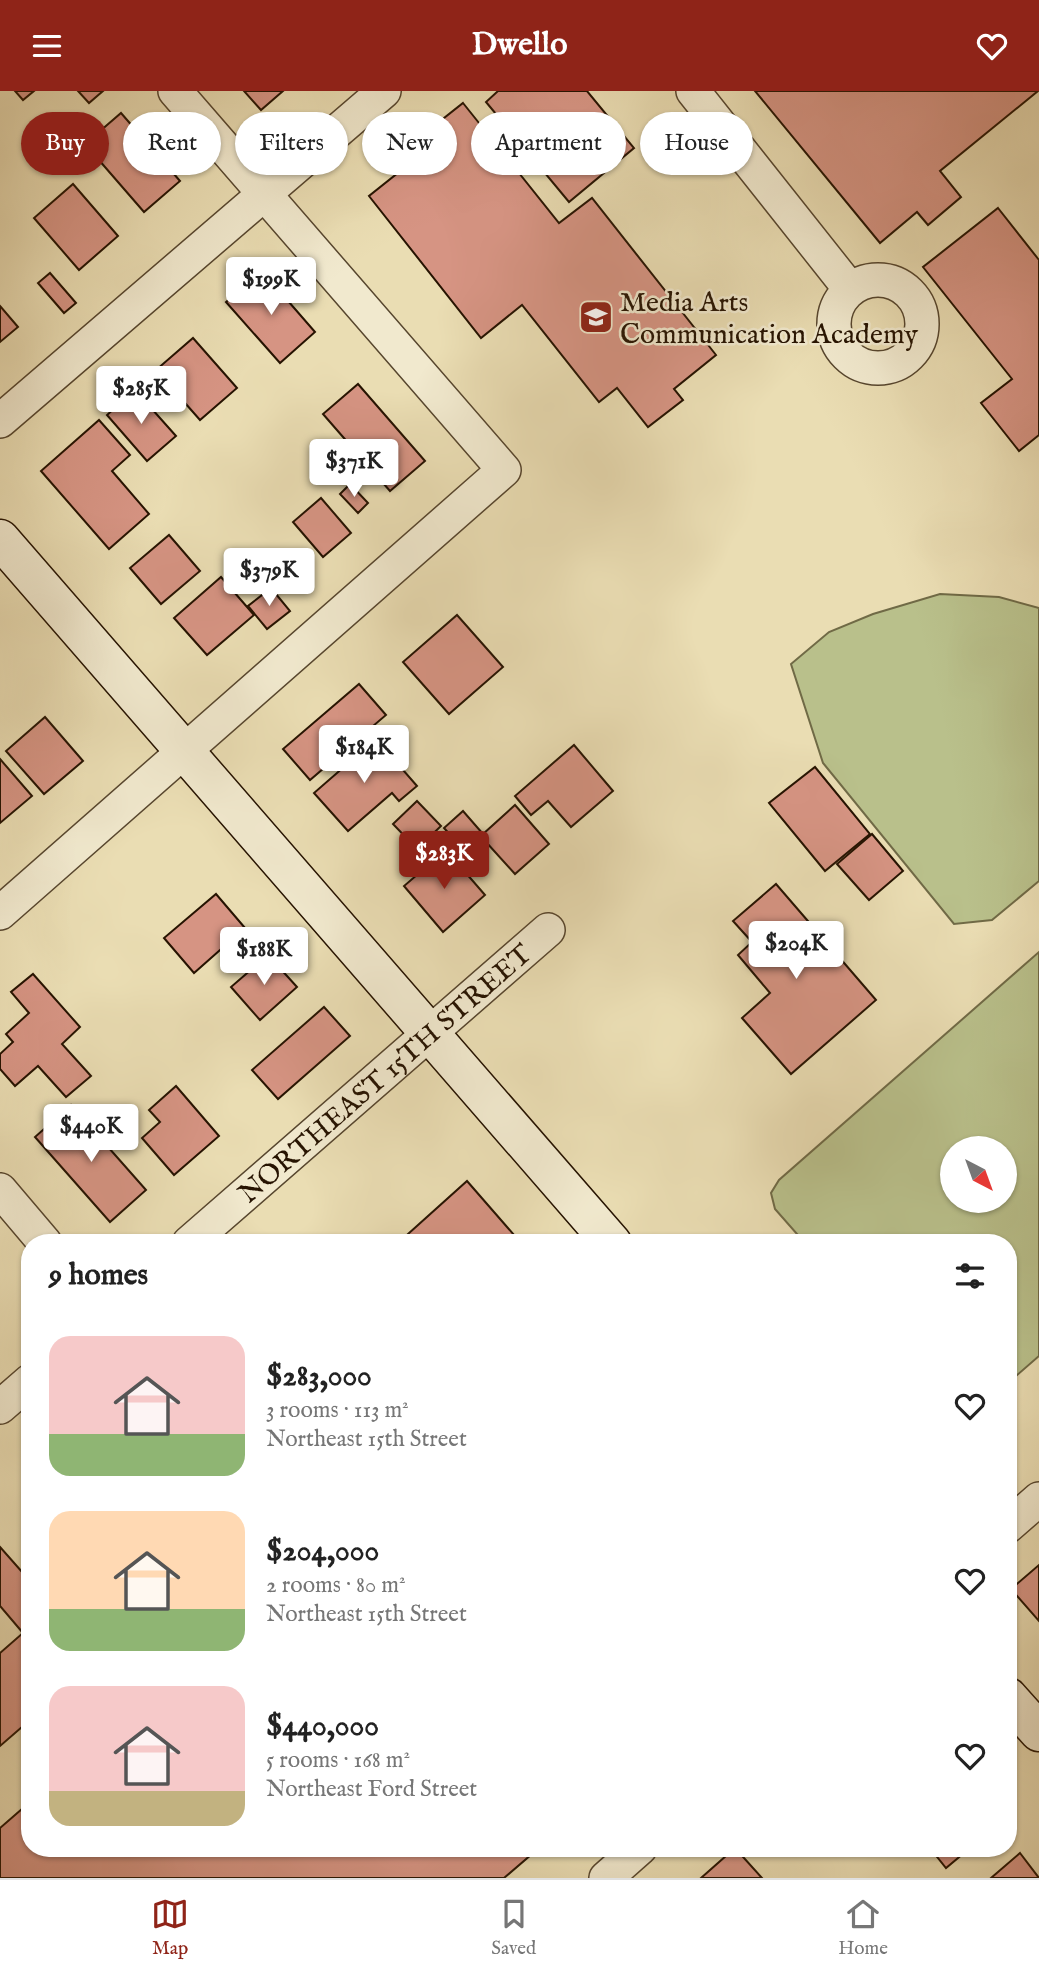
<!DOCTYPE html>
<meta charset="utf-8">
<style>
:root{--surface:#fff;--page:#f6f6f6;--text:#222;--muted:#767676;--line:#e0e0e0;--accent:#8f2418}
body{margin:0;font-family:"IM FELL English",serif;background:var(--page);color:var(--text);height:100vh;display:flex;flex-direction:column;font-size:26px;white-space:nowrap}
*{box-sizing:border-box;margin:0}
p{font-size:23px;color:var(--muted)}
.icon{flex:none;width:38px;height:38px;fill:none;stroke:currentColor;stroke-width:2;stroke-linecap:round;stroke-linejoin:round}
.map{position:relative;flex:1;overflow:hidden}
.details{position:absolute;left:21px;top:1143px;width:996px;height:623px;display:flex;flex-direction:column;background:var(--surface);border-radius:28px;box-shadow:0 2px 5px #0004}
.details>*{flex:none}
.top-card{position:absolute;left:21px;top:21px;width:998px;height:63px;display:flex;gap:14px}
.needle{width:46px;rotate:139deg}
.tools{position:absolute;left:940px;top:1045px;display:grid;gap:14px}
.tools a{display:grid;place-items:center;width:77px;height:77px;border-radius:50%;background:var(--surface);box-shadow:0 2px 5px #0004;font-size:35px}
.price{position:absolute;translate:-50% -60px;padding:0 16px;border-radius:7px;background:#fff;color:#222;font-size:23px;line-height:46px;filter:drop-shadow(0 2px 4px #0008)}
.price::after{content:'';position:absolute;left:50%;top:42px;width:21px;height:16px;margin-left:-10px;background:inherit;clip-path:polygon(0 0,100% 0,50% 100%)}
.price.on{background:var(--accent);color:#fff}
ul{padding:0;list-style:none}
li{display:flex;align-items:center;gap:21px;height:175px;padding:0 28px}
li span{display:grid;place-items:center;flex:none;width:196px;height:140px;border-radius:21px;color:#555}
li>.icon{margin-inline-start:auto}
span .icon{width:84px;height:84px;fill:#fffc;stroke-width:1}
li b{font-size:30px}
h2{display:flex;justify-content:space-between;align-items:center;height:84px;padding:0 28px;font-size:30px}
.chip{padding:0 24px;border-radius:32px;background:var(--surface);box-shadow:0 2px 5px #0004;font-size:24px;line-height:63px}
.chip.on{background:var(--accent);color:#fff}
header{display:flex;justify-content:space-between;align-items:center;height:91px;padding:0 28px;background:var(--accent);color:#fff;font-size:32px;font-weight:700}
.tabs{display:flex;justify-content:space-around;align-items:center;height:98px;border-top:2px solid var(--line);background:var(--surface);font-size:19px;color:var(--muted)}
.tabs a{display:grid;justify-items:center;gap:4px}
.tabs .on{color:var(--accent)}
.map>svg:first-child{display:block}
.green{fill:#b9c08b;stroke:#706a46;stroke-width:2;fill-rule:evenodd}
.building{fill:#d69483;stroke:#261301;stroke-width:2}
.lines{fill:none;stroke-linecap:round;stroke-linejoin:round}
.street-casing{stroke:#57462e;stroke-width:36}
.secondary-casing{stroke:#261301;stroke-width:41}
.street{stroke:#f1e9ce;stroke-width:33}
.secondary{stroke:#f1e9ce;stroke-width:38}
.labels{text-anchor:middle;stroke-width:5;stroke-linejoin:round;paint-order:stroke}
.poi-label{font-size:28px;fill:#261301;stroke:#f1e9ce;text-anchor:start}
.street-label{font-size:28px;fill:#261301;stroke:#f1e9ce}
</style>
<header><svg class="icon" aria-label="menu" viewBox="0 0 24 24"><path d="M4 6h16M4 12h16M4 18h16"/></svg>Dwello<svg class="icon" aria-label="heart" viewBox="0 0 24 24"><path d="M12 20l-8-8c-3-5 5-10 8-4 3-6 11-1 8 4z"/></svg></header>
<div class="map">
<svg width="1039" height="1787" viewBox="0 0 1039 1787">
<rect width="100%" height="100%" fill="#eaddb3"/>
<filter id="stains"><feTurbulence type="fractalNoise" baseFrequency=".00286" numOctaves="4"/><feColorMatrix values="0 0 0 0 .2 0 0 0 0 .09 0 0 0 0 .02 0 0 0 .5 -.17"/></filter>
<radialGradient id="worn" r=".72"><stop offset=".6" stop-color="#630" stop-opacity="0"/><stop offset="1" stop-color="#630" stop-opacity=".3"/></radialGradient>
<!-- green -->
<g class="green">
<path d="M940,503L999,506L1039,517V790L992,829L954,833L823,672L791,573L829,541L873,523Z"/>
<path d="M1039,861V1265L1008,1292V1152L804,1151L775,1118L771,1102L779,1089ZM1004,1057V1110H952V1057Z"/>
</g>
<!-- building -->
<g class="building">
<path d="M15,0H34L23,9Z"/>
<path d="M78,0H103L89,12Z"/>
<path d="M244,0H283L261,19Z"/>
<path d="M498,0H587L634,57L569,111L486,11Z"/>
<path d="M755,0H1038L940,80L961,106L928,134L917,121L880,152Z"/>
<path d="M463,12L559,132L592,107L716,264L674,298L683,309L648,336L617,297L599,311L522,214L481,247L369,105L409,73L400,62Z"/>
<path d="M121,22L180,90L144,121L85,53Z"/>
<path d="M73,93L118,145L79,179L34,127Z"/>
<path d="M998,117L1039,169V344L1019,360L981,312L1012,288L923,176Z"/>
<path d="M262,180L315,241L280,272L226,211Z"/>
<path d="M50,182L76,212L64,222L38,192Z"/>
<path d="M0,215L18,236L0,251Z"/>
<path d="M193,247L237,297L200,329L156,279Z"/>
<path d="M358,293L425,370L390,400L323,323Z"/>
<path d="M135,299L176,345L147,370L107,324Z"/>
<path d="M99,329L130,364L112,380L149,423L109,458L41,380Z"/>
<path d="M350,393L368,412L358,422L340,403Z"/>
<path d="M321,407L351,442L323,466L293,431Z"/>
<path d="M169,444L200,480L161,513L130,477Z"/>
<path d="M221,486L254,524L207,564L174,527Z"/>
<path d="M271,497L290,520L267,538L248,515Z"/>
<path d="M457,524L503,576L449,623L403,571Z"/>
<path d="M359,593L386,624L310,689L283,658Z"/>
<path d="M45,626L83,670L44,703L6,660Z"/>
<path d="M376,648L417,695L399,710L392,702L348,740L314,702Z"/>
<path d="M574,654L613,700L571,736L548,710L531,724L515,705Z"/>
<path d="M0,668L32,705L0,732Z"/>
<path d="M815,676L870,743L825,780L769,712Z"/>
<path d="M417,710L441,735L417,758L393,733Z"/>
<path d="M515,714L549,753L515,783L486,751L470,766L444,737L463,720L483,743Z"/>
<path d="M872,743L903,780L869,809L837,773Z"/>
<path d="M446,759L485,804L443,841L404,795Z"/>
<path d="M776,793L876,909L791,983L742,927L770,902L738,864L752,851L733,830Z"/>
<path d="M216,803L245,837L194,882L164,847Z"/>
<path d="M268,864L297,896L260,929L231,896Z"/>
<path d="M33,883L80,936L62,953L91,985L66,1006L38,975L15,995L0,978V963L13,951L6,943L29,922L11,901Z"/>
<path d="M324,916L350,945L278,1008L252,979Z"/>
<path d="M176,995L219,1045L174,1084L142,1047L160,1031L149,1019Z"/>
<path d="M71,1014L146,1099L110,1131L35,1046Z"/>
<path d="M467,1090L521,1152H398Z"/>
<path d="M0,1456L30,1490V1629L0,1655V1562L23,1542L0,1515Z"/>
<path d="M1039,1474V1530L1011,1498Z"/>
<path d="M30,1711V1757H539L504,1787H0V1737Z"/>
<path d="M735,1757L762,1787H701Z"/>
<path d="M930,1757H970L946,1777Z"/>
<path d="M1020,1762L1039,1787H991Z"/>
</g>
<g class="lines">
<!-- street casing -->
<g class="street-casing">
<g id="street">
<path d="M693,0L850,198"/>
<circle cx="878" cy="233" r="44"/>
<path d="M0,330L384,0"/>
<path d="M0,822L504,379L175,0"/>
<path d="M0,1099L45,1152"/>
<path id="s1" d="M189,1152L548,839"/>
<path d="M0,1316L30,1290"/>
<path d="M1008,1435L1039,1408"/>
<path d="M606,1787L640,1757"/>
</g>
</g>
<!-- secondary casing -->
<g class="secondary-casing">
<g id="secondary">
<path d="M0,448L612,1152"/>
<path d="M1008,1606L1039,1641"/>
</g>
</g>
<!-- street -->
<use href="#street" class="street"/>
<!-- secondary -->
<use href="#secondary" class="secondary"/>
</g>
<!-- icons -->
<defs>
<g id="school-square" transform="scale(1.75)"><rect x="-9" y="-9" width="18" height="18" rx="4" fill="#8f2418" stroke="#f1e9ce"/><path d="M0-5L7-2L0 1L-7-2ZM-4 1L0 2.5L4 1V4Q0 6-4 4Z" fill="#fff"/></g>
</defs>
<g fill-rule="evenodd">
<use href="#school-square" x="596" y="226"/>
</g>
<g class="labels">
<!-- poi labels -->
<g class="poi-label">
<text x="620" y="220">Media Arts<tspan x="620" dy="32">Communication Academy</tspan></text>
</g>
<!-- street labels -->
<g class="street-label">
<text dy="10" stroke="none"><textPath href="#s1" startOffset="259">NORTHEAST 15TH STREET</textPath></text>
</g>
</g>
<rect width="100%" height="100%" filter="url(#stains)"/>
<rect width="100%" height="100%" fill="url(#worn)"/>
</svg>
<div class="tools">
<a><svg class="needle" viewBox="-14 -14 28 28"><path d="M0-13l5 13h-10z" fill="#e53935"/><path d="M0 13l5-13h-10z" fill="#767676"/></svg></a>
</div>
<b class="price" style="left:271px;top:226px">$199K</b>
<b class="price" style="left:141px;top:335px">$285K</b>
<b class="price" style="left:354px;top:408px">$371K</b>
<b class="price" style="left:269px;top:517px">$379K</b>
<b class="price" style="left:364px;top:694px">$184K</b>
<b class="price on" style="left:444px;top:800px">$283K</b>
<b class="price" style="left:796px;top:890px">$204K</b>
<b class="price" style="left:264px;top:896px">$188K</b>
<b class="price" style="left:91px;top:1073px">$440K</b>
<div class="top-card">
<a class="chip on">Buy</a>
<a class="chip">Rent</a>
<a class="chip">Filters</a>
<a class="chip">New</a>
<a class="chip">Apartment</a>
<a class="chip">House</a>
</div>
<section class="details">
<h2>9 homes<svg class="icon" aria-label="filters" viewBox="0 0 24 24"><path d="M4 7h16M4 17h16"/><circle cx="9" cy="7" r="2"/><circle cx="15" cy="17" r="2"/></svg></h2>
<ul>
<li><span style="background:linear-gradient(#f6c9c9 70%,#8fb573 0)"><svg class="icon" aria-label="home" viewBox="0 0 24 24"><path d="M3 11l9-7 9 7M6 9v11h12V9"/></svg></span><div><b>$283,000</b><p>3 rooms · 113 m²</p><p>Northeast 15th Street</p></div><svg class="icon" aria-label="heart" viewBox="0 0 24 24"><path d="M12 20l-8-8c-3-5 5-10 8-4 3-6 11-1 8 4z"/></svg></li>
<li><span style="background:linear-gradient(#ffd9b3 70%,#8fb573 0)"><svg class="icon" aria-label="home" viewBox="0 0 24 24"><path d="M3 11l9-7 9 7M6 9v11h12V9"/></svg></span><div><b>$204,000</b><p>2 rooms · 80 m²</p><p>Northeast 15th Street</p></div><svg class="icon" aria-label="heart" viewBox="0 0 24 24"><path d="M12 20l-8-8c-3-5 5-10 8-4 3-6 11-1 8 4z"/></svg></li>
<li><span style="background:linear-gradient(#f6c9c9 75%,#c2b280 0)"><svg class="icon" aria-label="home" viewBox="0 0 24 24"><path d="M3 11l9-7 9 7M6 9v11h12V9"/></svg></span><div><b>$440,000</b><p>5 rooms · 168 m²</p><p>Northeast Ford Street</p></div><svg class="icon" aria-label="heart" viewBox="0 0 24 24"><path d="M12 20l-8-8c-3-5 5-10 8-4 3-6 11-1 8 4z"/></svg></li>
</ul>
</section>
</div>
<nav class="tabs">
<a class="on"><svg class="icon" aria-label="map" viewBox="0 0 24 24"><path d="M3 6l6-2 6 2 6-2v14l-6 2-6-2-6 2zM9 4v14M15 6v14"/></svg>Map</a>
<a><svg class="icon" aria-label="saved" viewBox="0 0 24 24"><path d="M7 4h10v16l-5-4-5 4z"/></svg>Saved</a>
<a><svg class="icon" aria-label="home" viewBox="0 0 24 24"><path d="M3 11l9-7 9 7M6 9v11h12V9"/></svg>Home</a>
</nav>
